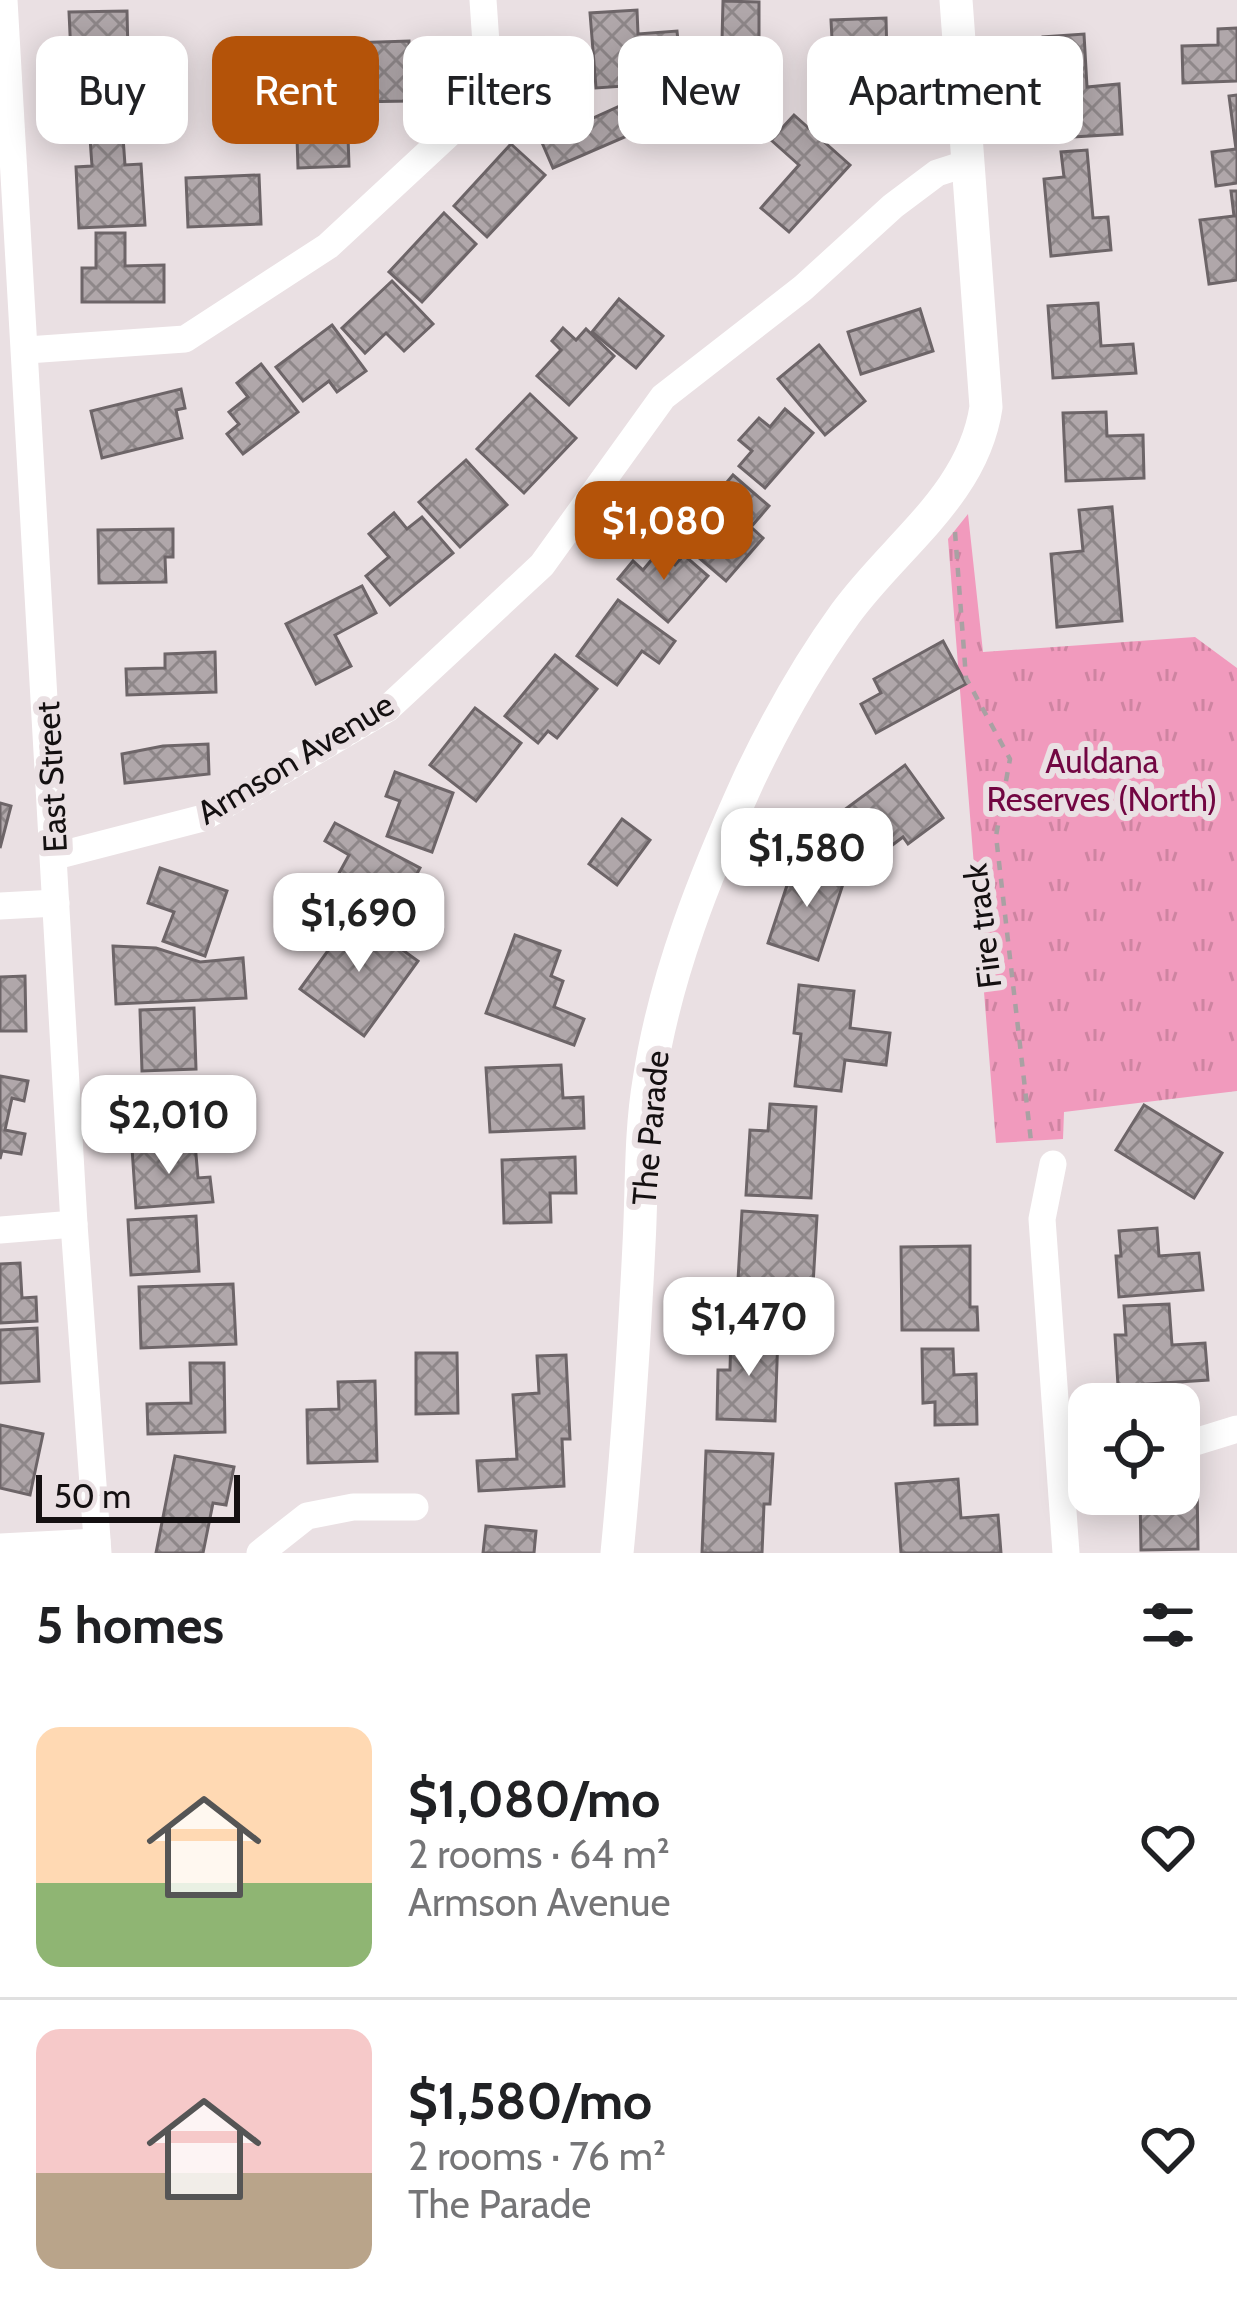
<!DOCTYPE html>
<meta charset="utf-8">
<style>
:root{--surface:#fff;--page:#f2f2f2;--text:#202124;--muted:#757577;--line:#e0e0e0;--accent:#b45309}
body{margin:0;font-family:Cabin,sans-serif;background:var(--page);color:var(--text);height:100vh;display:flex;flex-direction:column;font-size:45px;white-space:nowrap}
*{box-sizing:border-box;margin:0}
p{font-size:39px;color:var(--muted)}
.icon{flex:none;width:66px;height:66px;fill:none;stroke:currentColor;stroke-width:2;stroke-linecap:round;stroke-linejoin:round}
.map{position:relative;height:1553px;overflow:hidden}
.details{display:flex;flex-direction:column;background:var(--surface);flex:1}
.details>*{flex:none}
.hud{position:absolute;left:36px;top:36px;width:1167px;height:108px;display:flex;gap:24px}
.buttons{position:absolute;left:1068px;top:1383px;display:grid;gap:24px}
.buttons a{display:grid;place-items:center;width:132px;height:132px;border-radius:24px;background:var(--surface);box-shadow:0 6px 30px #0003;font-size:60px}
.scale{position:absolute;left:36px;bottom:30px;width:204px;box-sizing:border-box;padding-left:12px;border:6px solid #141011;border-top:0;font-size:33px;line-height:42px;white-space:nowrap;color:#141011;-webkit-text-stroke:9px #eae0e3;paint-order:stroke}
.price{position:absolute;translate:-50% -102px;padding:0 27px;border-radius:24px;background:#fff;color:#222;font-size:39px;line-height:78px;filter:drop-shadow(0 3px 6px #0008)}
.price::after{content:'';position:absolute;left:50%;top:72px;width:36px;height:27px;margin-left:-18px;background:inherit;clip-path:polygon(0 0,100% 0,50% 100%)}
.price.active{background:var(--accent);color:#fff}
ul{padding:0;list-style:none}
li{display:flex;align-items:center;gap:36px;height:300px;padding:0 36px}
li+li{border-top:3px solid var(--line)}
li span{display:grid;place-items:center;flex:none;width:336px;height:240px;border-radius:24px;color:#555}
li>.icon{margin-inline-start:auto}
span .icon{width:144px;height:144px;fill:#fffc;stroke-width:1}
li b{font-size:51px}
h2{display:flex;justify-content:space-between;align-items:center;height:144px;padding:0 36px;font-size:51px}
.tag{padding:0 42px;border-radius:24px;background:var(--surface);box-shadow:0 6px 30px #0003;font-size:42px;line-height:108px}
.tag.active{background:var(--accent);color:#fff}
.map>svg:first-child{display:block}
.park{fill:url(#park-tufts)}
.building{fill:url(#building-cross-hatch);stroke:#6d6568;stroke-width:3}
.lines{fill:none;stroke-linecap:round;stroke-linejoin:round}
.path{stroke:#a9a1a3;stroke-width:4.5;stroke-dasharray:9 9;stroke-linecap:butt}
.minor{stroke:#fff;stroke-width:27}
.tertiary{stroke:#fff;stroke-width:33}
.labels{text-anchor:middle;stroke-width:12;stroke-linejoin:round;paint-order:stroke}
.street-label{font-size:33px;fill:#141011;stroke:#eae0e3}
.park-label{font-size:33px;fill:#720642;stroke:#eae0e3}
</style>
<div class="map">
<svg width="1237" height="1553" viewBox="0 0 1237 1553">
<defs>
<pattern id="park-tufts" width="24" height="20" patternUnits="userSpaceOnUse" patternTransform="scale(3)"><rect width="24" height="20" fill="#f19abd"/><path d="M3 7l-1-3M5 7V3M7 7l1-3M15 17l-1-3M17 17v-4M19 17l1-3" fill="none" stroke="#ce84a1"/></pattern>
<pattern id="building-cross-hatch" width="8" height="8" patternUnits="userSpaceOnUse" patternTransform="scale(3)"><rect width="8" height="8" fill="#b0a7aa"/><path d="M0 0l8 8M0 8l8-8" fill="none" stroke="#8e8789"/></pattern>
</defs>
<rect width="100%" height="100%" fill="#eae0e3"/>
<!-- park -->
<path class="park" d="M968,514L983,652L1195,637L1237,668V1091L1064,1112L1063,1139L996,1143L948,539Z"/>
<!-- building -->
<g class="building">
<path d="M723,1L759,2V41H722Z"/>
<path d="M637,10L638,34L677,31L678,41L694,40L699,93L624,99V86L596,88L590,13Z"/>
<path d="M127,11L128,53L71,55L69,12Z"/>
<path d="M886,18L887,57L833,59L831,20Z"/>
<path d="M1237,28V81L1183,83L1182,46L1218,45V29Z"/>
<path d="M1084,34L1087,87L1119,84L1122,134L1040,139L1036,73L1045,72L1043,37Z"/>
<path d="M409,41L410,101L351,102L349,43Z"/>
<path d="M1237,95V183L1216,186L1212,152L1236,149L1229,96Z"/>
<path d="M622,105L634,133L553,168L540,138L552,132L547,122L576,109L582,123Z"/>
<path d="M347,106L349,166L298,168L296,108Z"/>
<path d="M794,115L850,165L789,232L761,208L799,165L771,140Z"/>
<path d="M123,137L125,165L141,164L145,225L79,228L76,167L92,166L90,138Z"/>
<path d="M511,144L545,175L487,237L454,206Z"/>
<path d="M1087,150L1093,218L1108,217L1111,250L1051,256L1044,179L1064,177L1061,152Z"/>
<path d="M259,175L261,224L188,227L186,178Z"/>
<path d="M1231,191H1237V280L1209,284L1200,220L1234,216Z"/>
<path d="M444,213L476,244L422,302L389,272Z"/>
<path d="M96,233H125V266L164,265V302H82V268H96Z"/>
<path d="M392,281L433,324L404,351L386,333L365,353L342,328Z"/>
<path d="M619,299L663,336L636,368L592,332Z"/>
<path d="M1098,303L1101,346L1133,344L1136,373L1053,378L1048,306Z"/>
<path d="M920,309L933,351L861,374L848,332Z"/>
<path d="M332,325L366,371L337,392L329,381L303,401L276,367Z"/>
<path d="M563,328L576,340L586,329L614,356L569,405L537,376L561,350L552,341Z"/>
<path d="M819,345L865,401L825,435L778,379Z"/>
<path d="M261,364L298,412L243,454L227,434L239,424L229,412L248,397L237,383Z"/>
<path d="M181,389L185,408L176,410L182,438L102,458L91,411Z"/>
<path d="M530,394L576,438L524,493L477,449Z"/>
<path d="M785,409L813,433L765,488L739,466L752,451L739,440L759,418L770,427Z"/>
<path d="M1106,412L1107,436L1143,435L1144,478L1066,481L1063,413Z"/>
<path d="M466,460L507,505L460,547L419,502Z"/>
<path d="M733,475L769,506L751,527L763,538L726,581L657,522L675,502L696,519Z"/>
<path d="M1112,507L1122,621L1057,627L1051,554L1083,551L1079,510Z"/>
<path d="M394,513L407,529L422,517L453,553L390,605L366,576L389,557L369,534Z"/>
<path d="M173,529V557H165L166,582L99,583L98,530Z"/>
<path d="M659,551L675,565L684,555L708,576L668,622L618,579L633,561L643,570Z"/>
<path d="M362,586L376,613L335,635L351,666L316,684L286,624Z"/>
<path d="M618,600L675,641L659,663L642,651L617,685L577,656Z"/>
<path d="M943,641L966,684L876,733L861,704L881,693L874,679Z"/>
<path d="M215,652L216,692L127,695L126,669L165,668V654Z"/>
<path d="M555,655L597,689L557,738L548,731L538,743L505,716Z"/>
<path d="M475,708L521,743L476,801L430,765Z"/>
<path d="M208,744L209,774L125,783L122,754L163,746Z"/>
<path d="M905,765L943,818L908,844L903,837L870,862L836,816Z"/>
<path d="M395,772L453,793L432,852L387,836L400,801L386,796Z"/>
<path d="M0,803L11,806L0,848Z"/>
<path d="M622,819L650,840L617,885L589,864Z"/>
<path d="M335,823L420,868L407,893L395,886L380,913L332,886L349,855L325,841Z"/>
<path d="M795,861L845,878L818,960L768,943Z"/>
<path d="M160,868L227,891L205,956L163,941L174,912L148,903Z"/>
<path d="M354,915L418,961L364,1036L300,989Z"/>
<path d="M515,935L560,951L551,976L563,981L554,1007L584,1019L574,1045L486,1013Z"/>
<path d="M113,946L156,948L200,962L243,958L246,998L116,1004Z"/>
<path d="M25,976L26,1031H0V977Z"/>
<path d="M799,985L854,991L850,1028L890,1033L886,1065L845,1060L841,1091L795,1086L801,1034L794,1033Z"/>
<path d="M194,1008L196,1069L142,1071L140,1010Z"/>
<path d="M561,1065L563,1098L583,1097L584,1128L490,1132L486,1068Z"/>
<path d="M0,1076L28,1081L24,1101L12,1098L5,1130L25,1134L21,1154L2,1151L0,1159Z"/>
<path d="M203,1077L208,1135L137,1140L133,1082Z"/>
<path d="M770,1104L816,1107L811,1198L746,1195L750,1130L768,1131Z"/>
<path d="M1144,1105L1222,1153L1194,1198L1116,1150Z"/>
<path d="M195,1143L198,1178L210,1177L213,1202L136,1208L132,1148Z"/>
<path d="M575,1157L576,1193H550L551,1222L504,1223L502,1160Z"/>
<path d="M742,1211L817,1216L813,1285L738,1280Z"/>
<path d="M196,1216L199,1271L131,1275L128,1220Z"/>
<path d="M1157,1228L1159,1256L1199,1253L1203,1290L1119,1297L1116,1256H1121L1119,1231Z"/>
<path d="M970,1246V1307H977L978,1330H902L901,1247Z"/>
<path d="M20,1263L22,1298L36,1297L37,1321L0,1323V1264Z"/>
<path d="M747,1283L800,1287L798,1320L744,1316Z"/>
<path d="M233,1284L236,1344L141,1348L139,1287Z"/>
<path d="M1169,1304L1172,1345L1205,1343L1208,1380L1118,1386L1115,1335H1126L1124,1306Z"/>
<path d="M37,1328L39,1381L0,1383V1330Z"/>
<path d="M731,1332L778,1334L775,1421L717,1419L718,1370H730Z"/>
<path d="M922,1349H953L954,1375L976,1374L977,1424L935,1425V1402L923,1403Z"/>
<path d="M416,1353H457L458,1413L416,1414Z"/>
<path d="M566,1355L570,1439H562L564,1486L479,1491L477,1461L517,1459L513,1395L539,1393L537,1356Z"/>
<path d="M190,1363H224L225,1432L148,1434L147,1404L191,1403Z"/>
<path d="M375,1381L377,1461L308,1463L307,1410L339,1409L338,1382Z"/>
<path d="M0,1425L43,1434L30,1495L0,1488Z"/>
<path d="M706,1451L773,1454L770,1504H764L762,1553H702Z"/>
<path d="M175,1456L234,1467L226,1505L213,1503L203,1553H156Z"/>
<path d="M958,1479L961,1518L998,1515L1001,1553H901L896,1484Z"/>
<path d="M1179,1480H1197L1198,1549L1141,1550L1140,1494H1179Z"/>
<path d="M486,1526L536,1531L534,1553H483Z"/>
</g>
<g class="lines">
<!-- path -->
<path class="path" d="M955,532L966,678L1010,759L996,836L1031,1141"/>
<!-- minor -->
<g class="minor">
<path d="M4,0L74,1224L98,1553"/>
<path d="M27,350L185,339L328,246L453,130L487,58L483,0"/>
<path d="M56,856L203,818L387,709L542,565L663,397L803,288L893,206L937,173L968,163"/>
<path d="M0,906L56,903"/>
<path d="M1053,1164L1042,1219L1066,1553"/>
<path d="M0,1230L74,1224"/>
<path d="M1179,1442H1195L1237,1429"/>
<path d="M0,1547L97,1542"/>
<path d="M260,1553L307,1516L353,1507H415"/>
</g>
<!-- tertiary -->
<path class="tertiary" d="M617,1553C627,1450 634,1347 639,1244C642,1191 640,1134 649,1081C665,975 705,876 749,779C776,722 808,665 845,614C894,546 973,495 986,407L956,0"/>
</g>
<g class="labels">
<!-- street labels -->
<g class="street-label">
<text transform="translate(295 758) rotate(-31)" y="12">Armson Avenue</text>
<text transform="translate(51 777) rotate(-93)" y="12">East Street</text>
<text transform="translate(982 926) rotate(-97)" y="12">Fire track</text>
<text transform="translate(650 1128) rotate(-85)" y="12">The Parade</text>
</g>
<!-- park labels -->
<g class="park-label">
<text x="1102" y="773">Auldana<tspan x="1102" dy="38">Reserves (North)</tspan></text>
</g>
</g>
</svg>
<div class="buttons">
<a><svg class="icon" aria-label="locate" viewBox="0 0 24 24"><circle cx="12" cy="12" r="6"/><path d="M12 2v4M12 18v4M2 12h4M18 12h4"/></svg></a>
</div>
<div class="scale">50 m</div>
<b class="price active" style="left:664px;top:583px">$1,080</b>
<b class="price" style="left:807px;top:910px">$1,580</b>
<b class="price" style="left:359px;top:975px">$1,690</b>
<b class="price" style="left:169px;top:1177px">$2,010</b>
<b class="price" style="left:749px;top:1379px">$1,470</b>
<div class="hud">
<a class="tag">Buy</a>
<a class="tag active">Rent</a>
<a class="tag">Filters</a>
<a class="tag">New</a>
<a class="tag">Apartment</a>
</div>
</div>
<section class="details">
<h2>5 homes<svg class="icon" aria-label="filters" viewBox="0 0 24 24"><path d="M4 7h16M4 17h16"/><circle cx="9" cy="7" r="2"/><circle cx="15" cy="17" r="2"/></svg></h2>
<ul>
<li><span style="background:linear-gradient(#ffd9b3 65%,#8fb573 0)"><svg class="icon" aria-label="home" viewBox="0 0 24 24"><path d="M3 11l9-7 9 7M6 9v11h12V9"/></svg></span><div><b>$1,080/mo</b><p>2 rooms · 64 m²</p><p>Armson Avenue</p></div><svg class="icon" aria-label="heart" viewBox="0 0 24 24"><path d="M12 20l-8-8c-3-5 5-10 8-4 3-6 11-1 8 4z"/></svg></li>
<li><span style="background:linear-gradient(#f6c9c9 60%,#b9a48a 0)"><svg class="icon" aria-label="home" viewBox="0 0 24 24"><path d="M3 11l9-7 9 7M6 9v11h12V9"/></svg></span><div><b>$1,580/mo</b><p>2 rooms · 76 m²</p><p>The Parade</p></div><svg class="icon" aria-label="heart" viewBox="0 0 24 24"><path d="M12 20l-8-8c-3-5 5-10 8-4 3-6 11-1 8 4z"/></svg></li>
</ul>
</section>
